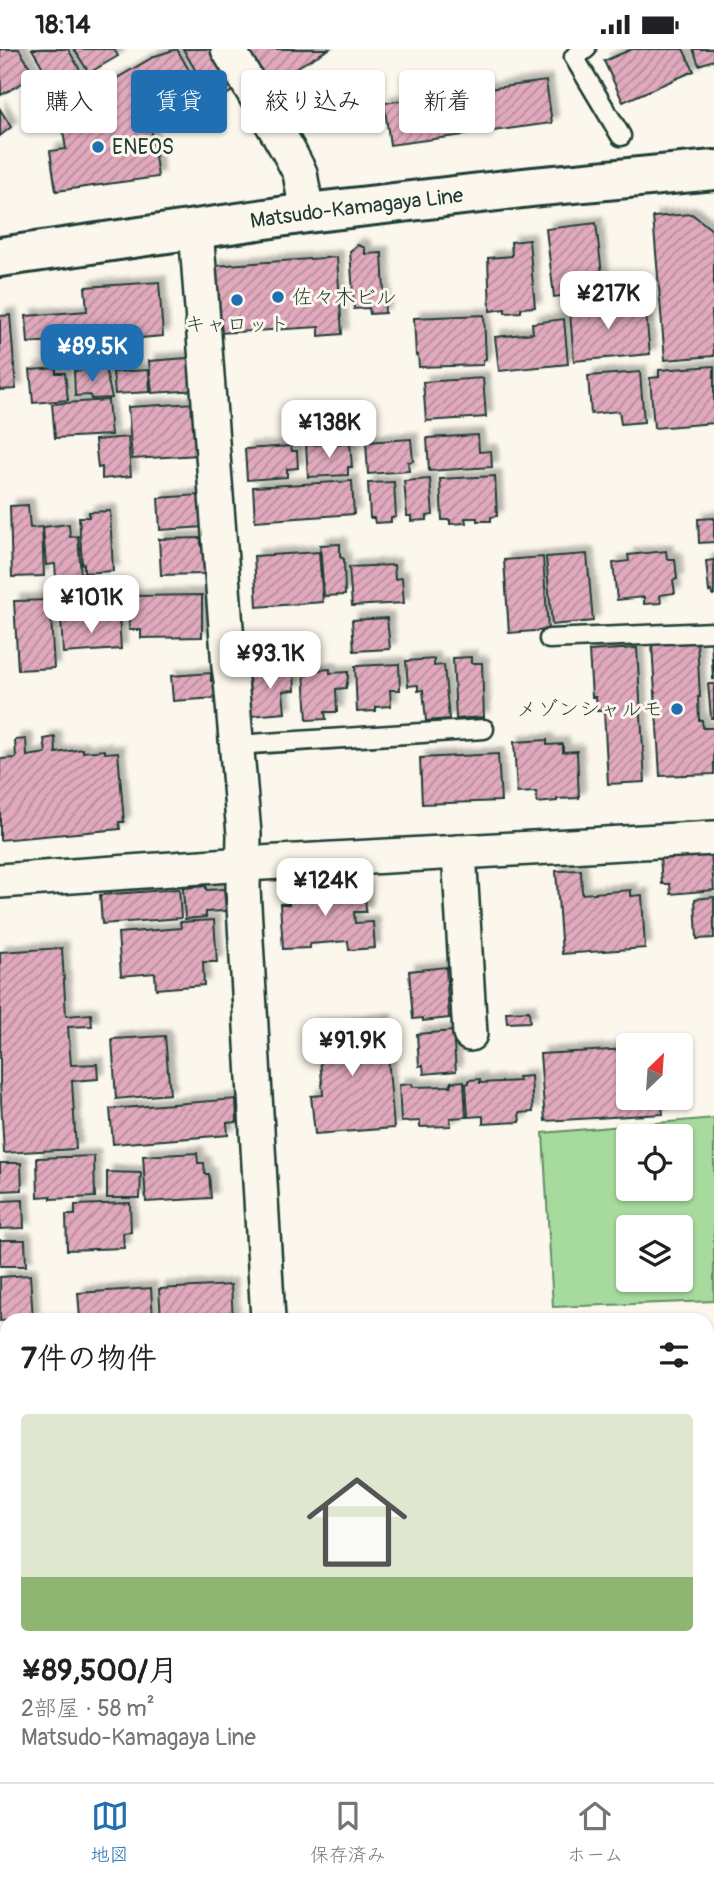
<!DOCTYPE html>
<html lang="ja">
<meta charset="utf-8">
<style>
:root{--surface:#fff;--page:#f2f2f2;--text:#202124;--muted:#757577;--line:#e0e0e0;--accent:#1f6fb2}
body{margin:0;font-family:Pangolin,"Klee One",sans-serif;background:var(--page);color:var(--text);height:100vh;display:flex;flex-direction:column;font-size:26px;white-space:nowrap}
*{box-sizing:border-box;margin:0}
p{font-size:23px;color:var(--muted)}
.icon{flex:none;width:38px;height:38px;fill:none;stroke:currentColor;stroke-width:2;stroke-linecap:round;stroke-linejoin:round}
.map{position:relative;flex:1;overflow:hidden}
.sheet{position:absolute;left:0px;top:1264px;width:714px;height:471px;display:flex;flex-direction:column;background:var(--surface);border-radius:21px 21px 0 0;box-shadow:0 2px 5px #0004}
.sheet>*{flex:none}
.top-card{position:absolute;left:21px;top:21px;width:672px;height:63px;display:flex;gap:14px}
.needle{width:46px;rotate:25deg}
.tools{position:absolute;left:616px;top:984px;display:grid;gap:14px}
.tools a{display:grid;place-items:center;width:77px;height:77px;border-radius:7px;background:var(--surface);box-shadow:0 2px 5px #0004;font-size:35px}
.price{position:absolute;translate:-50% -60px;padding:0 16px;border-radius:14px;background:#fff;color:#222;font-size:23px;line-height:46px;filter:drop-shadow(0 2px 4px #0008)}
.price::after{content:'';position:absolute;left:50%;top:42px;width:21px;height:16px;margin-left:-10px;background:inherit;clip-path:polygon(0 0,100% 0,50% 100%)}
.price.on{background:var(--accent);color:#fff}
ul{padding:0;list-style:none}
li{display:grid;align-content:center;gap:14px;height:371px;padding:0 21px}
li+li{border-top:2px solid var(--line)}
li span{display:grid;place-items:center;height:217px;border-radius:7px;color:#555}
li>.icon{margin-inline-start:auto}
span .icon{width:126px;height:126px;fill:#fffc;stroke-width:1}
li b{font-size:30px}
h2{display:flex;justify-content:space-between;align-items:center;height:84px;padding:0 21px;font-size:30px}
.tag{padding:0 24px;border-radius:7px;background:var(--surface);box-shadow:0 2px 5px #0004;font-size:24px;line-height:63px}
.tag.on{background:var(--accent);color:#fff}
.status{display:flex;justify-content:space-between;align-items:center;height:49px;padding:0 35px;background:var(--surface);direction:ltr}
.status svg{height:19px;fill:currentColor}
.menu{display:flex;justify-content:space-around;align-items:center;height:98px;border-top:2px solid var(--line);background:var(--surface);font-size:19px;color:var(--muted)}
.menu a{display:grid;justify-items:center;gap:4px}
.menu .on{color:var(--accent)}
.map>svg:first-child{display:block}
.park{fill:#a7db9d;stroke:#638c68;stroke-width:2;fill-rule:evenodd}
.building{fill:url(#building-hatch);stroke:#1f3d34;stroke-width:2;filter:url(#shadow)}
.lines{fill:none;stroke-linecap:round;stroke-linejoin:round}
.service-casing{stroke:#1f3d34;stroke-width:23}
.minor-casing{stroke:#1f3d34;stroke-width:38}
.secondary-casing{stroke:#1f3d34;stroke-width:44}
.service{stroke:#fbf7ec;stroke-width:18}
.minor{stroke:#fbf7ec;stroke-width:33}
.secondary{stroke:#fbf7ec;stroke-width:38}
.poi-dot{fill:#1f6fb2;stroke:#fbf7ec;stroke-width:2.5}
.labels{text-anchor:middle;stroke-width:6;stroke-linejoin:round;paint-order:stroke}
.poi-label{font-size:21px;fill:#1f3d34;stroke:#fbf7ec;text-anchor:start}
.street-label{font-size:21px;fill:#1f3d34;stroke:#fbf7ec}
</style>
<div class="status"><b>18:14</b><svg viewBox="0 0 49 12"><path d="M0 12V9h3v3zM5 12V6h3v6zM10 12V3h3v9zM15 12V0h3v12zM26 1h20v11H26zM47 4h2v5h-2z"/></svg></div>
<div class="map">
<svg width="714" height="1733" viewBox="0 0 714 1733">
<defs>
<pattern id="building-hatch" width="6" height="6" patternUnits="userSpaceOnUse" patternTransform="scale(1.75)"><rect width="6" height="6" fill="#e1a9bd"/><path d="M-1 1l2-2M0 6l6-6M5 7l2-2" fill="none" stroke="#b68b9a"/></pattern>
<filter id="shadow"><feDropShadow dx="6" dy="-6" stdDeviation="2" flood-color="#0004"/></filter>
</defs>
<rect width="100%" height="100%" fill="#fbf7ec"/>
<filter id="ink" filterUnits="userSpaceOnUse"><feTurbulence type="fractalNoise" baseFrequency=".0143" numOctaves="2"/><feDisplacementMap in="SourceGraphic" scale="14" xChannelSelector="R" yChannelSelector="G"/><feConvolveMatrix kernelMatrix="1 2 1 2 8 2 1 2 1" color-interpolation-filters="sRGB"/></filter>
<g filter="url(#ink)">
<!-- park -->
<path class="park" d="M714,1069V1252L553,1258L543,1084ZM628,1087H681V1139H628ZM628,1178H681V1230H628Z"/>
<!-- building -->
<g class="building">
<path d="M0,0H19L35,27L1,46Z"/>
<path d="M32,0H68L87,33L60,48Z"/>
<path d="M74,0H114L118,7L89,24Z"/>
<path d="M177,0L205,50L148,57L158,128L56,142L50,102L66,100L62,76L54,77L52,67L155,7Z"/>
<path d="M183,0H216L234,41L214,53Z"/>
<path d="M245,0H329L266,36Z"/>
<path d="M632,0H683L694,22L623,53L604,12Z"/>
<path d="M693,0H714V11L699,16Z"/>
<path d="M546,32L552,74L390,96L384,54Z"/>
<path d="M45,45L51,57L35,65L29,54Z"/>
<path d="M0,60L11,78L0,87Z"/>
<path d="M692,165L712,181L714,205V262H712L714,307L665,311L653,168Z"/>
<path d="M596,174L604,242L554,248L546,180Z"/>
<path d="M529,191L535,258L521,259V263L505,264V260L490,262L488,209L512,207L511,193Z"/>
<path d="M358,196L365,199V205L382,204L385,264L370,265L369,259L354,260L350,202Z"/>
<path d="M337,208L342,285L319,287V278L219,284L214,217Z"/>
<path d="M159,233L163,287L105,292V288L28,294L26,267L87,262L85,238Z"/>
<path d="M597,250L598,259L645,255L650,305L574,312L569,252Z"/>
<path d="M10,266L16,340L0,341V267Z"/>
<path d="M484,266L486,310L483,311V316L419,318L418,306L416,307L414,269Z"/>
<path d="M564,270L568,315L499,322L495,288L533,284L532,274Z"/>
<path d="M187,309L196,317L198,341L152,344L149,312Z"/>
<path d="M714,317V374L654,379L650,329L659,328V321Z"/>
<path d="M56,319V324H65L68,351L33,354L30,321Z"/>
<path d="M105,319L112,349L91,350L90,346L75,347L74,322Z"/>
<path d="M149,321L150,343L115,345L113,323Z"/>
<path d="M640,323L644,373L621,375L619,362L591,365L588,327Z"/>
<path d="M483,329L486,368L426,372L423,333Z"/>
<path d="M108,351L111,386L55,389L52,355Z"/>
<path d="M196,354L199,406L132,410L128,358Z"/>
<path d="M478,386L479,403L491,402L492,418L429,422L427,389Z"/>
<path d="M128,388L131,427L102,430V418L98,419L95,391Z"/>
<path d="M411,390L413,412L408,413L409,422L368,425L366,393Z"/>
<path d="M350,394L352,418H348V426L308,428L306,396Z"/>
<path d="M291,397L292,402H297L298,419L287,420V428L247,431L245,400Z"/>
<path d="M495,427L497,467L491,468V472H477V469H465L466,474L450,475V471H442L440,430Z"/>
<path d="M430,430L433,466L427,467V471L411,472V467H407L404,432Z"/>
<path d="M352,432L354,465L255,472L253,438Z"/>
<path d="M394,433L396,468L391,469V473L375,474L374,469H370L368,434Z"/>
<path d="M199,446V450H203L205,478L160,481L158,449Z"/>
<path d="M28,456L30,479L42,478L44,527L12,528L10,457Z"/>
<path d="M110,462L113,522L84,524V515H82L79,468H89V463Z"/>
<path d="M714,469V493L699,494L698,470Z"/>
<path d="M69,475L70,488L78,487L81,527L56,529L55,515L46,516L43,478Z"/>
<path d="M201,489V495H203L204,525L161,526L159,490Z"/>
<path d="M340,495V508L344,510L345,546L324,547L320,496Z"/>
<path d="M666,502L667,510H675L677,530L673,531L675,544L660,546L661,554L644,555V548L617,551L613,514L629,512L628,506Z"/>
<path d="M319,503L323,553L257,558L254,507Z"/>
<path d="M587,505L593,572L552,576L546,508Z"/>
<path d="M543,508L548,581L509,584L504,511Z"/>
<path d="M714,511V546H712L711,542L709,543L706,512Z"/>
<path d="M394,516L395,530L402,529L404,554L352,557L349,518Z"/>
<path d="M202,546V588L141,589V581H129L128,547Z"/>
<path d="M50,551L54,619L18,621L14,552Z"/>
<path d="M119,567L121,600L63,604L61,571Z"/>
<path d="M387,569L390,600L354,602L352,571Z"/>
<path d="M711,591H714V630H713Z"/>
<path d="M697,592L700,648H698L699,671H702L703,679H714V725L660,727L652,595Z"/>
<path d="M637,599L645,733L608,735L604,662H597L596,648H592L589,602Z"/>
<path d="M471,608V614H482L484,668L456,670L453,609Z"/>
<path d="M434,610V617L444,616L449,670L426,672L423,641L418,642V636L408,637L406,612Z"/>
<path d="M399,615L400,641H390L391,657L376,658V662L357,663L355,617Z"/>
<path d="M294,620L295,641L283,642L285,664L251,667L248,623Z"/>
<path d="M330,620V624L348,623V629L346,639L336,640L337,663H325L326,670L307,671L304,622Z"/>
<path d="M211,624V632H216L217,649L173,652L171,627Z"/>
<path d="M708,635H714V669H711Z"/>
<path d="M55,688L56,704L83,700V703L105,701V704L118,703L124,773H119L120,780L0,791V710L16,709L15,691L26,690L27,707L46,704L44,690Z"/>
<path d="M547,691V696L563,695V703L577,702L579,749L557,750V752L537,754L536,743L517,744L514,693Z"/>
<path d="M498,705L501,752L422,755L420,709Z"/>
<path d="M711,805L714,841L671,845L670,835H662L660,807Z"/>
<path d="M581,821L582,845L631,841V847L642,846L645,899L562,905L556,822Z"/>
<path d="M316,833V842L365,840L366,863H354L355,874L373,873L375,899L349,901L348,892L310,895V899L283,900L280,855H289V848H293L292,834Z"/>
<path d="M206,837V841L224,840L226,862L206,863V868L185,870L183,839Z"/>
<path d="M179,840L181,869L102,875L100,846Z"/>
<path d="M714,848V889L697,890L695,850Z"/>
<path d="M214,871L217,913H203L204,936L156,940L155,924L121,927L118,884L181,879L180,873Z"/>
<path d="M62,899L66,967L91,965L92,977L68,978L71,1016L97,1015L98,1030L72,1032L76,1100L4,1104L0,1034V903Z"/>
<path d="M446,918L449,969L423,972V969L413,970L409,922Z"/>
<path d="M529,962L530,973L507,974L506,963Z"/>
<path d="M385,971L394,1079L315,1085L311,1047L323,1046L320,1010L312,1011L309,978Z"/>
<path d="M453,982L456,1022L424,1025L423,1016L419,1017L417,985Z"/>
<path d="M165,987L170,1045L116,1050L112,990Z"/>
<path d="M628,1000V1048H661L663,1065L545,1072L540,1005Z"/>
<path d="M531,1027L533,1063L519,1064L520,1073L483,1075V1067L468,1068L466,1035L469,1034V1031L480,1030V1034L519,1032L518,1028Z"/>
<path d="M464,1032L466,1068L450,1069L451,1077L420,1078V1072L401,1073L399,1036L412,1035L413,1038L451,1037V1033Z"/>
<path d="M236,1050L237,1073L227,1074L228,1086L113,1095L110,1060Z"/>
<path d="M197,1104L198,1114H204L205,1125H209L211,1149L146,1153L143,1107Z"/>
<path d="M94,1107L95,1148L51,1150V1147L38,1148L37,1109Z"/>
<path d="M0,1114H21L22,1141L0,1142Z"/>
<path d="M107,1123L141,1124L140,1149H107Z"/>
<path d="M23,1151L24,1179L0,1180V1152Z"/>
<path d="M130,1154L131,1183L123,1184L124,1199L67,1201L66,1166H75V1156Z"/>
<path d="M0,1191H25L26,1217H0Z"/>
<path d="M30,1226L33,1270L0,1272V1228Z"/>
<path d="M231,1236L233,1270H161L159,1240Z"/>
<path d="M151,1239L153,1270H80L78,1244Z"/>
<path d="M2,1297H7V1331H3Z"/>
<path d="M0,1342H7V1366L0,1367Z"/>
<path d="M708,1345L714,1346V1374H708Z"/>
<path d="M7,1389V1421H1L0,1390Z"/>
<path d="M707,1395H714V1432L707,1431Z"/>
<path d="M2,1436H7V1467L6,1468Z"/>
<rect x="707" y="1499" width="7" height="70"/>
<rect x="707" y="1575" width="7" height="127"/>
<path d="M707,1706H714V1733H522V1727H707Z"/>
<path d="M47,1727H93V1733H46Z"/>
<rect x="126" y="1727" width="46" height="6"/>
<rect x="205" y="1727" width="70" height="6"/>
</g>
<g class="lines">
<!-- service casing -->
<g class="service-casing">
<g id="service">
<path d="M586,0L574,8L621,87"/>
<path d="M549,590L714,583"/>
<path d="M236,696L484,680"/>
</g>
</g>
<!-- minor casing -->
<g class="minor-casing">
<g id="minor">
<path d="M228,0L288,101L300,124L307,164"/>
<path d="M196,180L229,618L231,631L244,785L243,840L268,1270"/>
<path d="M459,803L470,985"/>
<path d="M0,832L244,815L714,789"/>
<path d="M707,1320L714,1317"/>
<path d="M0,1679L7,1676"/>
<path d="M458,1733V1727"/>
</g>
</g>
<!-- secondary casing -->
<g class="secondary-casing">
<g id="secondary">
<path id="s1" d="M0,208L307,164L532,138L714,121"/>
</g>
</g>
<!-- service -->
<use href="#service" class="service"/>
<!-- minor -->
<use href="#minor" class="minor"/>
<!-- secondary -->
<use href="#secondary" class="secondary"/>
</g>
</g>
<!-- markers -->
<g class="poi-dot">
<circle cx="98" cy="98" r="7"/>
<circle cx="278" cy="248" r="7"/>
<circle cx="237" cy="251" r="7"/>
<circle cx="677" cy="660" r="7"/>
</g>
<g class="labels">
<!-- poi labels -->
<g class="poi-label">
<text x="112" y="105">ENEOS</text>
<text x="292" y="255">佐々木ビル</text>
<text x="237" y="282" text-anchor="middle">キャロット</text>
<text x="663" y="667" text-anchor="end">メゾンシャルモ</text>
</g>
<!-- street labels -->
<g class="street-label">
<text dy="7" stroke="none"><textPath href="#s1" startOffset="360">Matsudo-Kamagaya Line</textPath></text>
</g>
</g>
</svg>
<div class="tools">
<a><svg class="needle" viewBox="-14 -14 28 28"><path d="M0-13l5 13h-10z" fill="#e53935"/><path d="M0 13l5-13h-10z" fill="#757577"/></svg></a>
<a><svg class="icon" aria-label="locate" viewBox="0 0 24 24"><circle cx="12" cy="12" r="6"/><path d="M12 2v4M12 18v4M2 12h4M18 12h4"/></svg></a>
<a><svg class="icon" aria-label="layers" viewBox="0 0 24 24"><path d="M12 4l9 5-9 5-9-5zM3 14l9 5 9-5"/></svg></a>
</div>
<b class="price" style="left:608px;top:282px">¥217K</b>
<b class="price on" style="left:92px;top:335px">¥89.5K</b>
<b class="price" style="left:329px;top:411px">¥138K</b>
<b class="price" style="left:91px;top:586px">¥101K</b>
<b class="price" style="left:270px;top:642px">¥93.1K</b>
<b class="price" style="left:325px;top:869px">¥124K</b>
<b class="price" style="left:352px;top:1029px">¥91.9K</b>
<div class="top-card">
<a class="tag">購入</a>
<a class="tag on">賃貸</a>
<a class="tag">絞り込み</a>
<a class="tag">新着</a>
</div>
<section class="sheet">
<h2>7件の物件<svg class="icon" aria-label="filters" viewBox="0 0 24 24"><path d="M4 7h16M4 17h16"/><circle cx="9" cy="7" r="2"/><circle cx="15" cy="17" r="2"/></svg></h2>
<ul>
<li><span style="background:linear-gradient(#dfe7d0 75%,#8fb573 0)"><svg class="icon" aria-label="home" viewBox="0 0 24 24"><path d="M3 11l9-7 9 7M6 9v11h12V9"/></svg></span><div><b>¥89,500/月</b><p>2部屋 · 58 m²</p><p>Matsudo-Kamagaya Line</p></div></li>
</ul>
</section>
</div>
<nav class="menu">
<a class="on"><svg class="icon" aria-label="map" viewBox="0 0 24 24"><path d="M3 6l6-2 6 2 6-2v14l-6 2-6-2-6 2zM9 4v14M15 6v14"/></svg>地図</a>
<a><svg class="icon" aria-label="saved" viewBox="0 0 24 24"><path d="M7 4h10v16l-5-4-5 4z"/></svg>保存済み</a>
<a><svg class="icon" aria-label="home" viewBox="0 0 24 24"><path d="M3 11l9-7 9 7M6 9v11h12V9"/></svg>ホーム</a>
</nav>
